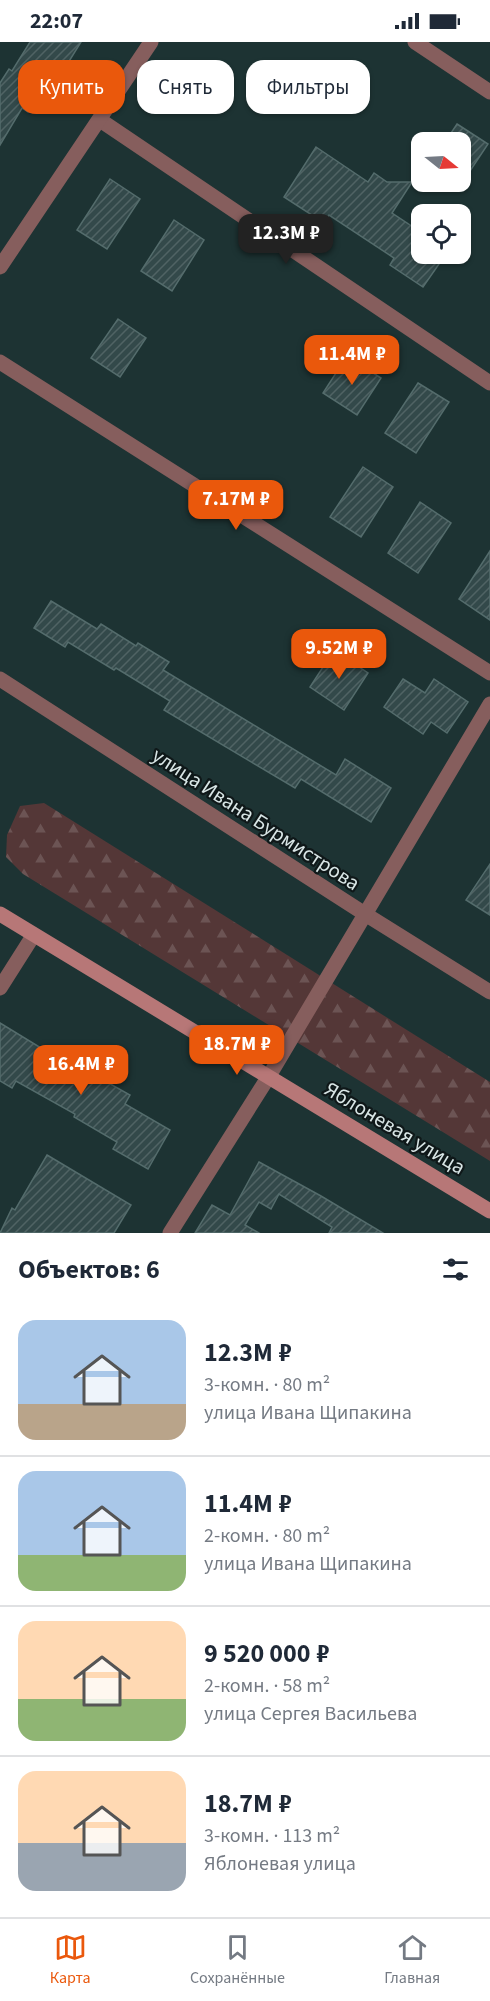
<!DOCTYPE html>
<html lang="ru">
<meta charset="utf-8">
<style>
:root{--surface:#fff;--page:#f2f2f3;--text:#1f2937;--muted:#747a83;--line:#e0e1e3;--accent:#ea580c}
body{margin:0;font-family:"Source Sans 3",sans-serif;background:var(--page);color:var(--text);height:100vh;display:flex;flex-direction:column;font-size:22px;white-space:nowrap}
*{box-sizing:border-box;margin:0}
p{font-size:20px;color:var(--muted)}
.icon{flex:none;width:33px;height:33px;fill:none;stroke:currentColor;stroke-width:2;stroke-linecap:round;stroke-linejoin:round}
.map{position:relative;height:1191px;overflow:hidden}
.side{display:flex;flex-direction:column;background:var(--surface);flex:1}
.side>*{flex:none}
.top-card{position:absolute;left:18px;top:18px;width:454px;height:54px;display:flex;gap:12px}
.needle{width:39px;rotate:108deg}
.tools{position:absolute;left:411px;top:90px;display:grid;gap:12px}
.tools a{display:grid;place-items:center;width:60px;height:60px;border-radius:12px;background:var(--surface);box-shadow:0 2px 4px #0004;font-size:30px}
.price{position:absolute;translate:-50% -51px;padding:0 14px;border-radius:12px;background:var(--accent);color:#fff;font-size:20px;line-height:39px;filter:drop-shadow(0 2px 3px #0008)}
.price::after{content:'';position:absolute;left:50%;top:36px;width:18px;height:14px;margin-left:-9px;background:inherit;clip-path:polygon(0 0,100% 0,50% 100%)}
.price.on{background:#222;color:#fff}
ul{padding:0;list-style:none}
li{display:flex;align-items:center;gap:18px;height:150px;padding:0 18px}
li+li{border-top:2px solid var(--line)}
li span{display:grid;place-items:center;flex:none;width:168px;height:120px;border-radius:18px;color:#555}
li>.icon{margin-inline-start:auto}
span .icon{width:72px;height:72px;fill:#fffc;stroke-width:1}
li b{font-size:26px}
h2{display:flex;justify-content:space-between;align-items:center;height:72px;padding:0 18px;font-size:26px}
.tag{padding:0 21px;border-radius:18px;background:var(--surface);box-shadow:0 2px 4px #0004;font-size:21px;line-height:54px}
.tag.on{background:var(--accent);color:#fff}
.status{display:flex;justify-content:space-between;align-items:center;height:42px;padding:0 30px;background:var(--surface);direction:ltr}
.status svg{height:16px;fill:currentColor}
.dock{display:flex;justify-content:space-around;align-items:center;height:84px;border-top:2px solid var(--line);background:var(--surface);font-size:16px;color:var(--muted)}
.dock a{display:grid;justify-items:center;gap:3px}
.dock .on{color:var(--accent)}
.map>svg:first-child{display:block}
.forest{fill:url(#forest-firs)}
.building{fill:url(#building-hatch);stroke:#546c6c;stroke-width:1.5}
.lines{fill:none;stroke-linecap:round;stroke-linejoin:round}
.street{stroke:#865e5d;stroke-width:15}
.secondary{stroke:#b77777;stroke-width:15}
.labels{text-anchor:middle;stroke-width:4.5;stroke-linejoin:round;paint-order:stroke}
.street-label{font-size:21px;fill:#d9e6e6;stroke:#0f1819}
</style>
<div class="status"><b>22:07</b><svg viewBox="0 0 49 12"><path d="M0 12V9h3v3zM5 12V6h3v6zM10 12V3h3v9zM15 12V0h3v12zM26 1h20v11H26zM47 4h2v5h-2z"/></svg></div>
<div class="map">
<svg width="490" height="1191" viewBox="0 0 490 1191">
<defs>
<pattern id="forest-firs" width="22" height="20" patternUnits="userSpaceOnUse" patternTransform="scale(1.5)"><rect width="22" height="20" fill="#543737"/><path d="M5 1l3.5 6h-7zM16 11l3.5 6h-7z" fill="#6c5454"/></pattern>
<pattern id="building-hatch" width="6" height="6" patternUnits="userSpaceOnUse" patternTransform="scale(1.5)"><rect width="6" height="6" fill="#33494a"/><path d="M-1 1l2-2M0 6l6-6M5 7l2-2" fill="none" stroke="#506364"/></pattern>
</defs>
<rect width="100%" height="100%" fill="#1d3333"/>
<!-- forest -->
<path class="forest" d="M44,761L490,1040V1119L23,832L6,815L7,793L20,764Z"/>
<!-- building -->
<g class="building">
<path d="M30,0H81L63,29L57,26L28,70L22,66L0,103V41L9,27L12,29Z"/>
<path d="M457,82L488,102L460,144V100H445Z"/>
<path d="M316,105L368,140L374,131L387,140H412L392,171L422,191V212H446L423,245L390,223L394,216L329,173L324,181L284,155Z"/>
<path d="M110,137L140,157L107,207L77,188Z"/>
<path d="M174,178L204,198L172,249L141,229Z"/>
<path d="M118,277L146,296L120,335L91,316Z"/>
<path d="M347,314L381,336L357,373L323,351Z"/>
<path d="M418,341L449,360L416,411L385,391Z"/>
<path d="M363,425L393,445L361,495L330,475Z"/>
<path d="M420,460L451,481L418,531L388,511Z"/>
<path d="M490,509V578L459,557Z"/>
<path d="M51,559L97,587L101,582L136,604L138,601L169,620L163,628L336,733L345,717L391,746L371,780L301,737L295,746L164,668L170,659L116,626L114,628L68,600L65,605L34,586Z"/>
<path d="M334,608L368,631L344,668L310,645Z"/>
<path d="M403,637L425,651L434,637L468,660L447,691L431,680L423,692L384,665Z"/>
<path d="M490,822V873L466,858Z"/>
<path d="M0,981L54,1014L58,1008L91,1027L89,1030L130,1053L125,1062L170,1088L148,1127L113,1107L117,1100L74,1075L75,1072L16,1039L12,1046L0,1039Z"/>
<path d="M47,1113L131,1163L114,1191H0L12,1166L15,1168Z"/>
<path d="M259,1120L321,1154L383,1191H329L332,1185L279,1152L271,1167L259,1160L245,1183L259,1191H195L212,1163L230,1173Z"/>
</g>
<g class="lines">
<!-- street -->
<g class="street">
<path d="M415,0L490,50"/>
<path d="M100,78L490,341"/>
<path d="M0,225L151,0"/>
<path d="M0,320L490,631"/>
<path d="M0,637L365,872L490,950"/>
<path d="M0,946L33,894"/>
<path d="M170,1191L269,1034L490,662"/>
</g>
<!-- secondary -->
<path class="secondary" d="M0,872L490,1169"/>
</g>
<g class="labels">
<!-- street labels -->
<g class="street-label">
<text transform="translate(256 777) rotate(33)" y="7">улица Ивана Бурмистрова</text>
<text transform="translate(395 1086) rotate(31)" y="7">Яблоневая улица</text>
</g>
</g>
</svg>
<div class="tools">
<a><svg class="needle" viewBox="-14 -14 28 28"><path d="M0-13l5 13h-10z" fill="#e53935"/><path d="M0 13l5-13h-10z" fill="#747a83"/></svg></a>
<a><svg class="icon" aria-label="locate" viewBox="0 0 24 24"><circle cx="12" cy="12" r="6"/><path d="M12 2v4M12 18v4M2 12h4M18 12h4"/></svg></a>
</div>
<b class="price on" style="left:286px;top:223px">12.3M ₽</b>
<b class="price" style="left:352px;top:344px">11.4M ₽</b>
<b class="price" style="left:236px;top:489px">7.17M ₽</b>
<b class="price" style="left:339px;top:638px">9.52M ₽</b>
<b class="price" style="left:237px;top:1034px">18.7M ₽</b>
<b class="price" style="left:81px;top:1054px">16.4M ₽</b>
<div class="top-card">
<a class="tag on">Купить</a>
<a class="tag">Снять</a>
<a class="tag">Фильтры</a>
</div>
</div>
<section class="side">
<h2>Объектов: 6<svg class="icon" aria-label="filters" viewBox="0 0 24 24"><path d="M4 7h16M4 17h16"/><circle cx="9" cy="7" r="2"/><circle cx="15" cy="17" r="2"/></svg></h2>
<ul>
<li><span style="background:linear-gradient(#a9c7e8 70%,#b9a48a 0)"><svg class="icon" aria-label="home" viewBox="0 0 24 24"><path d="M3 11l9-7 9 7M6 9v11h12V9"/></svg></span><div><b>12.3M ₽</b><p>3-комн. · 80 m²</p><p>улица Ивана Щипакина</p></div></li>
<li><span style="background:linear-gradient(#a9c7e8 70%,#8fb573 0)"><svg class="icon" aria-label="home" viewBox="0 0 24 24"><path d="M3 11l9-7 9 7M6 9v11h12V9"/></svg></span><div><b>11.4M ₽</b><p>2-комн. · 80 m²</p><p>улица Ивана Щипакина</p></div></li>
<li><span style="background:linear-gradient(#ffd9b3 65%,#8fb573 0)"><svg class="icon" aria-label="home" viewBox="0 0 24 24"><path d="M3 11l9-7 9 7M6 9v11h12V9"/></svg></span><div><b>9 520 000 ₽</b><p>2-комн. · 58 m²</p><p>улица Сергея Васильева</p></div></li>
<li><span style="background:linear-gradient(#ffd9b3 60%,#9aa5b1 0)"><svg class="icon" aria-label="home" viewBox="0 0 24 24"><path d="M3 11l9-7 9 7M6 9v11h12V9"/></svg></span><div><b>18.7M ₽</b><p>3-комн. · 113 m²</p><p>Яблоневая улица</p></div></li>
</ul>
</section>
<nav class="dock">
<a class="on"><svg class="icon" aria-label="map" viewBox="0 0 24 24"><path d="M3 6l6-2 6 2 6-2v14l-6 2-6-2-6 2zM9 4v14M15 6v14"/></svg>Карта</a>
<a><svg class="icon" aria-label="saved" viewBox="0 0 24 24"><path d="M7 4h10v16l-5-4-5 4z"/></svg>Сохранённые</a>
<a><svg class="icon" aria-label="home" viewBox="0 0 24 24"><path d="M3 11l9-7 9 7M6 9v11h12V9"/></svg>Главная</a>
</nav>
